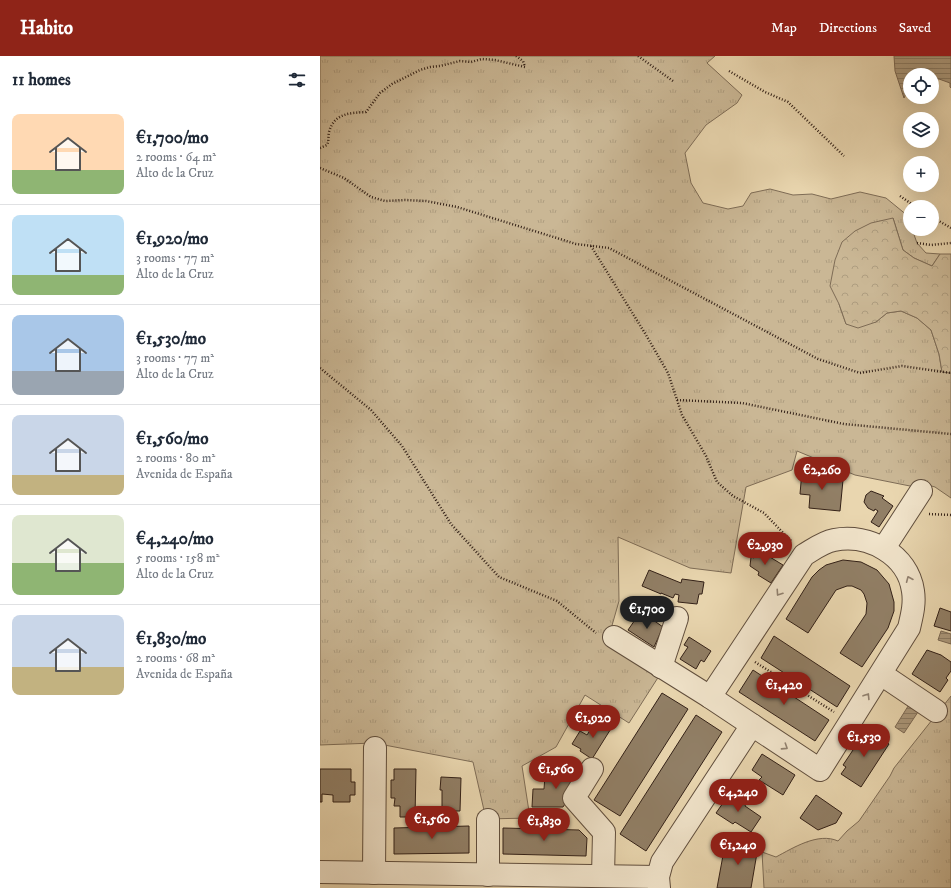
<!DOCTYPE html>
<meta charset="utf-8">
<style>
:root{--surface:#fff;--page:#f2f2f3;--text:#1f2937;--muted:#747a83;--line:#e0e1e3;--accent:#8f2418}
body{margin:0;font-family:"IM FELL DW Pica",serif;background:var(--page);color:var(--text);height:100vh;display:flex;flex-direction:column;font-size:15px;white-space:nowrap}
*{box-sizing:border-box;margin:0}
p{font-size:13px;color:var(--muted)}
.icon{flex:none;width:22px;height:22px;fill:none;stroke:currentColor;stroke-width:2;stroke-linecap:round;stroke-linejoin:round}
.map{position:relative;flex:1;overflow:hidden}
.sheet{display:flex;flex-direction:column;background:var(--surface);width:320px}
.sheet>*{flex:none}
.tools{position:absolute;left:583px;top:12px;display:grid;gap:8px}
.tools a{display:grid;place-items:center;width:36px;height:36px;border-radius:50%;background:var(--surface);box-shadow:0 4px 16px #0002;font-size:20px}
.price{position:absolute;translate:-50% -34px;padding:0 9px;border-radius:14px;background:var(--accent);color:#fff;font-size:13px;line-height:26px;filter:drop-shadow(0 1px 2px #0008)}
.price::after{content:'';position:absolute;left:50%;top:24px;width:12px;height:9px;margin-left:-6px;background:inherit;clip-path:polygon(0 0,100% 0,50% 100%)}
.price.active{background:#222;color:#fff}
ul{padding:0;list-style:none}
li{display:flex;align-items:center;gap:12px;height:100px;padding:0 12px}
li+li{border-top:1px solid var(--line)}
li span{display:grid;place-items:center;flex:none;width:112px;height:80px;border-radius:8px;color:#555}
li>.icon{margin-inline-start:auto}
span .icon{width:48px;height:48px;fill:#fffc;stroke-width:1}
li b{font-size:17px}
h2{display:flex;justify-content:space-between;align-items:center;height:48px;padding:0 12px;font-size:17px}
header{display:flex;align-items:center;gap:24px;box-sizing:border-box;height:56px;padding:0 20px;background:var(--accent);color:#fff}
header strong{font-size:19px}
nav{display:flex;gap:22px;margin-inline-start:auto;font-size:14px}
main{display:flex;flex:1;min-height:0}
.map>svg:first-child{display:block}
.grass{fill:url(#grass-tufts);stroke:#7e6c56}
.forest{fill:url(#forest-crowns);stroke:#7e6c56}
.water{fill:url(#water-rules);stroke:#7b6853}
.building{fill:#917f66;stroke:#322017}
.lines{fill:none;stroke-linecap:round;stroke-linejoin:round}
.minor-casing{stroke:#604e3d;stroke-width:24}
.path{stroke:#322017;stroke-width:2.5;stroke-dasharray:1 2;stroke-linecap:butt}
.minor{stroke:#f1e4cb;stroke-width:22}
.oneway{stroke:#928271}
</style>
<header>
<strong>Habito</strong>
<nav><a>Map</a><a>Directions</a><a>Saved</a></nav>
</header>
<main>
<section class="sheet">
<h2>11 homes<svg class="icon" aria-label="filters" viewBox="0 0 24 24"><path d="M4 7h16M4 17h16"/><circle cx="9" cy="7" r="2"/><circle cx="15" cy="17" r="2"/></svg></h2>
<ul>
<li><span style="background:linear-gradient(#ffd9b3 70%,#8fb573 0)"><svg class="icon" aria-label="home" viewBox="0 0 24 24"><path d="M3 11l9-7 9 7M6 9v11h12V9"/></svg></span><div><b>€1,700/mo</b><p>2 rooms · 64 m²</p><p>Alto de la Cruz</p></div></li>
<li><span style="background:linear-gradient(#bfe0f5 75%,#8fb573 0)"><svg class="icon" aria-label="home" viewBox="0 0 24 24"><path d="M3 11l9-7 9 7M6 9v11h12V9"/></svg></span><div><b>€1,920/mo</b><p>3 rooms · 77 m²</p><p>Alto de la Cruz</p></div></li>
<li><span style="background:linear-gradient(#a9c7e8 70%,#9aa5b1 0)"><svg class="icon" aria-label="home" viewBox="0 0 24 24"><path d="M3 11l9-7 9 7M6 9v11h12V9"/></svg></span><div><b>€1,530/mo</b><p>3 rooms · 77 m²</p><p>Alto de la Cruz</p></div></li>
<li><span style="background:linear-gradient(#c9d6e8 75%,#c2b280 0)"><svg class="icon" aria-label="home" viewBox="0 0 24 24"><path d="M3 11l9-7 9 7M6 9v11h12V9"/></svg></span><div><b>€1,560/mo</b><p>2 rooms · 80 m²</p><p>Avenida de España</p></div></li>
<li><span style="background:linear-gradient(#dfe7d0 60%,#8fb573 0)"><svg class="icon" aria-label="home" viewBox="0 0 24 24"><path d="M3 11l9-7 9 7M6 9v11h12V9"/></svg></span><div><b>€4,240/mo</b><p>5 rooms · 158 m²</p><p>Alto de la Cruz</p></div></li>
<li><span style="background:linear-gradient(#c9d6e8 65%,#c2b280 0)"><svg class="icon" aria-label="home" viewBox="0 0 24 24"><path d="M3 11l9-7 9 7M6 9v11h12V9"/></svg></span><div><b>€1,830/mo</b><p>2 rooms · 68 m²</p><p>Avenida de España</p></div></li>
</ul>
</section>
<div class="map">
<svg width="631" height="832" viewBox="0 0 631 832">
<defs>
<pattern id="grass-tufts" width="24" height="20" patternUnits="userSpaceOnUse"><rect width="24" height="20" fill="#cab795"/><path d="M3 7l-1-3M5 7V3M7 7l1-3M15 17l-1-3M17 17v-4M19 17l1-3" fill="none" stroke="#ae9d80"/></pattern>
<pattern id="forest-crowns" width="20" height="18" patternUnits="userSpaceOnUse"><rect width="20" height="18" fill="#cab795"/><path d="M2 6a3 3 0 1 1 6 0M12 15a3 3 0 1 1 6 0" fill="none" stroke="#ae9d80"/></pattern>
<pattern id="water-rules" width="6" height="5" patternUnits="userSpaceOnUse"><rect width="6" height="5" fill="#ab987b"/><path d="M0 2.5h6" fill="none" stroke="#8c7c64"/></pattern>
</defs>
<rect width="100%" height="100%" fill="#e9d6af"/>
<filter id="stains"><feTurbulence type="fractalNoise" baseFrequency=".005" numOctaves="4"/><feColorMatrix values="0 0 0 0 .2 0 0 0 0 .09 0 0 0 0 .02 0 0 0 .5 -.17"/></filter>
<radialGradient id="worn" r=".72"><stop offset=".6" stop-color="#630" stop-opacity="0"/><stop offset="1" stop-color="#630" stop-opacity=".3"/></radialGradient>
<!-- grass -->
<g class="grass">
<path d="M0,0H395L387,7L422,39L417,47L386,69L365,97L371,127L383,147L408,153L423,150L431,137L450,133L473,139L492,138L511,143L540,136L566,142L588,160L590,166V173H592L597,187L606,197L620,198L612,210L594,202L583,194L573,162L519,248L526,268L556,266L567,257L581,255L597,262L611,274L619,298L622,316L631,317V442L615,431L597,426L595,431L535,419L477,395L472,414L426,431L411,517L370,512L298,481L299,545L287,587L339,620L309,667L265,639L236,691L202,710L210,762L166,763L153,706L54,687L0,689Z"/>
<path d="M631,640V832H444L442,796L456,801C473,792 498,776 518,785L527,775L539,765L570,720L574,712Z"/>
</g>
<!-- forest -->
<path class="forest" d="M573,162L583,194L594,202L612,210L620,198H631V317L622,316L619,298L611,274L597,262L581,255L567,257L556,266L538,272L526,268L519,248L510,230L515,204L522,186L535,175L551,167Z"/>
<!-- water -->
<g class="water">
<path d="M574,0H631V32L630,31V27L619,23H612V19H590V31L584,42L575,15Z"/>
<path d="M621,575L631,578V588L618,584Z"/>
<path d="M590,647L600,653L584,677L575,671Z"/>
</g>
<!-- building -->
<g class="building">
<path d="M482,415L508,417V422L523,424L520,455L489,452L490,439L480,438Z"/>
<path d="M551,435L564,440L562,442L573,450L559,471L551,466L558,455L555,453L554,455L548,452L544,446L546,439Z"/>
<path d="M435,492L463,509L451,527L438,519L439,516L430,510L431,501L434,502Z"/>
<path d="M523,504L541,506L557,514L569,528L574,546V555L568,572L542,611L520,597L546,558L547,547L544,538L541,534L532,530H527L516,534L488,577L466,563L492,521L499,514L506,509Z"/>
<path d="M329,514L361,527L362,523L384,526L382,538H379L377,548L358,546L359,539L355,538L353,542L341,537V538L322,530Z"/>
<path d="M620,552L631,556V575L614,570Z"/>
<path d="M326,559L343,571L334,591L308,574L317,561L323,565Z"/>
<path d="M454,580L530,630L517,651L441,602Z"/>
<path d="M369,581L391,595L384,606L381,604L376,613L360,603L368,591L364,589Z"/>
<path d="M607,594L621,599L631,606V615L626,622L628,624L620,636L592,618Z"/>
<path d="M433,614L509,664L495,685L419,636Z"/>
<path d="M342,637L368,653L300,760L274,744Z"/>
<path d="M376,659L402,676L326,795L300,778Z"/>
<path d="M278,662L292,671L272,703L260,695L261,693L252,688L260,675L267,679Z"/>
<path d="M547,673L569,688L541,731L521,718L526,711L523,709Z"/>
<path d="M442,698L475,719L463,739L439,724L442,721L432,714Z"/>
<path d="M242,710L258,720L256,731L243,751H212L213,733H224L225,720H235Z"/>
<path d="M0,713H31V726H35V739H30V746H13V739L2,738V746H0Z"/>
<path d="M74,713H96L95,761H80V750H74L75,742H71V724H74Z"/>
<path d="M121,721L141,722L140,755H122V734H120Z"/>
<path d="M410,737L426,747L425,750L441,761L431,776L415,766L413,768L396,757Z"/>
<path d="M496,739L522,757L516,767L498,774L480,762Z"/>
<path d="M149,770V797L74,798V772Z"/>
<path d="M183,772L259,774L267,782L266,800L183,798Z"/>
<path d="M408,785L438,791L431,832H397L404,794H406Z"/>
</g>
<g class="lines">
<!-- minor casing -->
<g class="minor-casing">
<g id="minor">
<path d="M564,492L601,435"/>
<path d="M294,581L390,641L432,669L342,806L338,821L339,832"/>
<path d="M341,611L357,562"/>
<path d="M561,618L616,655"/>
<path d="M390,641L484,499C494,493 503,486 514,484C549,477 588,499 593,535C595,548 592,559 589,572L500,714L432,669"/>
<path d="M272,713L254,742L284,776L283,820"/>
<path d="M0,816L338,821"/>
<path d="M54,817L55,692"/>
<path d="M168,819V764"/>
</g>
</g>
<!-- path -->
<g class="path">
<path d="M318,0L353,25"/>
<path d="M409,15L445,36L468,46L524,100"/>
<path d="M0,92L7,89C9,85 8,81 9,76C14,57 30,57 46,56L60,37L72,28L100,14L110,11L120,10L140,5L151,6L162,3L175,4L205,11L203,5L196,0"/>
<path d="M0,112L24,122L51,141L65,145L85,144L106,145L137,151L240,183L256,188L289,192L498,303L540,317L582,310L631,317"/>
<path d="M580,140L596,151"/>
<path d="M612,161L631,172"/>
<path d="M597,187L611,189L631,187"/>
<path d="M271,190L326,279L348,317L362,359L386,400L397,426L413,440L444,457L471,485"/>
<path d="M0,312L51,354L82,390L131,468L179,521L237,545L276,577"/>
<path d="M357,344L422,347L524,368L631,378"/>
<path d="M609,458L631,459"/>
<path d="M435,606L514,656"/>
</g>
<!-- minor -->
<use href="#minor" class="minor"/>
</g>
<!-- one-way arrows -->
<defs><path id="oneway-chevron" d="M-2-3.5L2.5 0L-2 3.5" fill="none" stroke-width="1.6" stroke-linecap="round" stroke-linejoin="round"/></defs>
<g class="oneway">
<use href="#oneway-chevron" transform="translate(589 523) rotate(-113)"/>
<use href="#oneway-chevron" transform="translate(459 537) rotate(124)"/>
<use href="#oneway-chevron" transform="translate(547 640) rotate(-58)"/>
<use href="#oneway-chevron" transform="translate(465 691) rotate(33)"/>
</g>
<rect width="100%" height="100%" filter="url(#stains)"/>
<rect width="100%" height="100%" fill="url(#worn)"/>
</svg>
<div class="tools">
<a><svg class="icon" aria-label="locate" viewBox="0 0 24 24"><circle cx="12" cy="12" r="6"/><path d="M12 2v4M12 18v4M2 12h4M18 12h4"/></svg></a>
<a><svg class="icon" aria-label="layers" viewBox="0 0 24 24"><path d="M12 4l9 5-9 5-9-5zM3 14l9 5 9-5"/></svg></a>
<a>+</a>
<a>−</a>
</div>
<b class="price" style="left:502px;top:435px">€2,260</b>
<b class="price" style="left:445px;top:510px">€2,930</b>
<b class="price active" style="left:327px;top:574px">€1,700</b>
<b class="price" style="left:464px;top:650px">€1,420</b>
<b class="price" style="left:273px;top:683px">€1,920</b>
<b class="price" style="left:544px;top:702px">€1,530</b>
<b class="price" style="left:236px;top:734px">€1,560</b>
<b class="price" style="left:418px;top:757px">€4,240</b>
<b class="price" style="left:112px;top:784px">€1,560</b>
<b class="price" style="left:224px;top:786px">€1,830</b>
<b class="price" style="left:418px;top:810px">€1,240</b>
</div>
</main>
